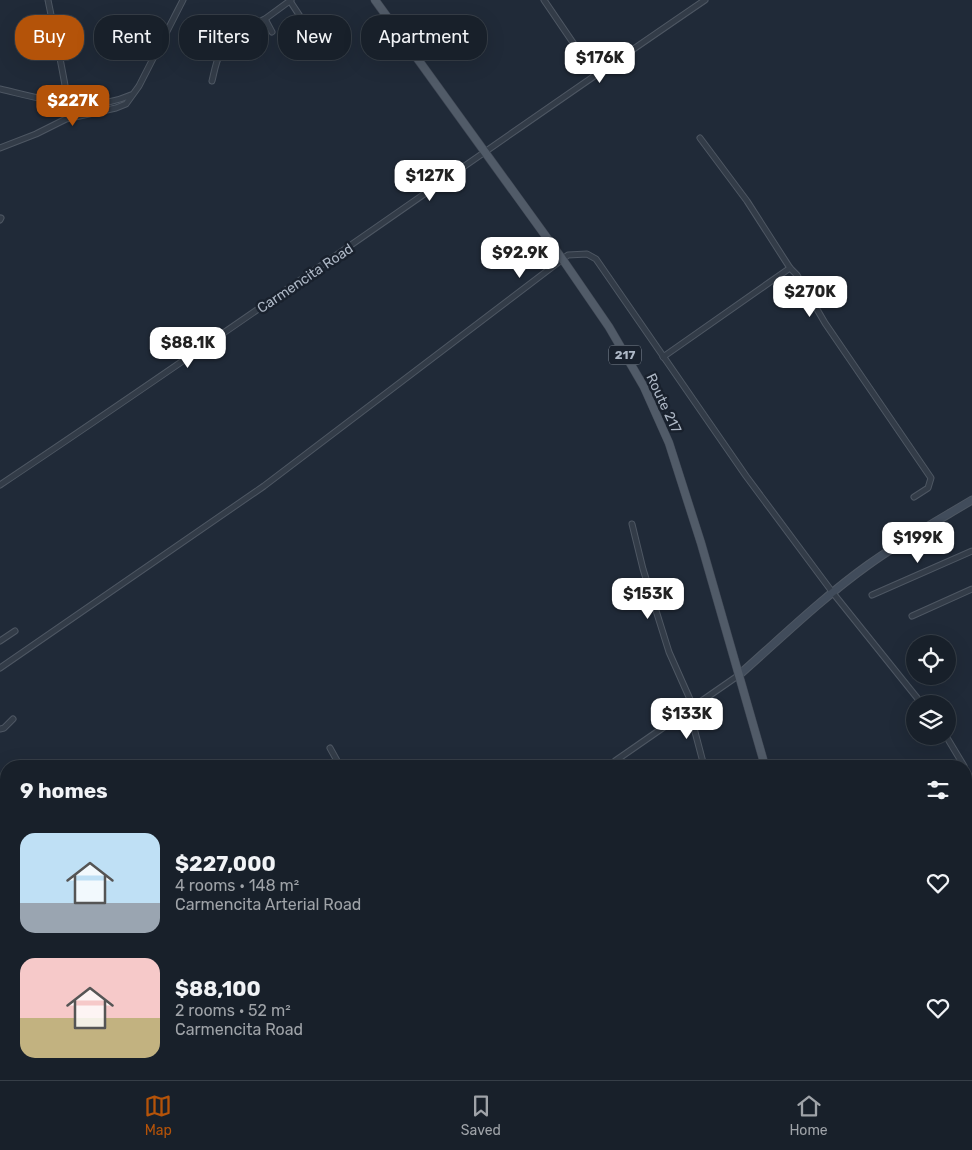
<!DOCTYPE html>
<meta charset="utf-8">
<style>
:root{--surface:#18202a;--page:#212832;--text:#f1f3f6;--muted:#9fa3a8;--line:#363e47;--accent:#b45309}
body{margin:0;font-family:Rubik,sans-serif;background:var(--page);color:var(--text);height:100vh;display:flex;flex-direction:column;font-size:19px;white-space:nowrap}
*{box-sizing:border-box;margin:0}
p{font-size:16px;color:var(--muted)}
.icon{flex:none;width:28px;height:28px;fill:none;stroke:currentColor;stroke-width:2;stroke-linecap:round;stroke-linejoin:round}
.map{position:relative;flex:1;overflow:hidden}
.side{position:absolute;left:0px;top:760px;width:972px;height:320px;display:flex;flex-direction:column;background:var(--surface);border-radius:20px 20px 0 0;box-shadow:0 5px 20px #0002,0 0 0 1px var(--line)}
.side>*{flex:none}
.guide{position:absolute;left:15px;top:15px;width:500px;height:45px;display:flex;gap:10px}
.buttons{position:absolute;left:906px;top:635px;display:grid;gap:10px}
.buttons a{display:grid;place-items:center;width:50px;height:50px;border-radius:50%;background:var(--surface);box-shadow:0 5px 20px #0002,0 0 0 1px var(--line);font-size:25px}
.price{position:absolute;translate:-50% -42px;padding:0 11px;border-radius:10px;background:#fff;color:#222;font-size:16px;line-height:32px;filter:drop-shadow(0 1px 2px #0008)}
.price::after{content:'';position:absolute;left:50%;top:30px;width:15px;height:11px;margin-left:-8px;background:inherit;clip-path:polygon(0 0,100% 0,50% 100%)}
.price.selected{background:var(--accent);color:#fff}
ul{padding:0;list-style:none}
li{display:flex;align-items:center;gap:15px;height:125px;padding:0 20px}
li span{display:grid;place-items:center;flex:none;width:140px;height:100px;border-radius:15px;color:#555}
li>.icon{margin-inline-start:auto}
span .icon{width:60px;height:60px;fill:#fffc;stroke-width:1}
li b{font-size:21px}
h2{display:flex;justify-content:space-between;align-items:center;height:60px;padding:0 20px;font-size:21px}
.pill{padding:0 18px;border-radius:20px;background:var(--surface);box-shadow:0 5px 20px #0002,0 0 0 1px var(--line);font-size:18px;line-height:45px}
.pill.selected{background:var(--accent);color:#fff}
.tab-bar{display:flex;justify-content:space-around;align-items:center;height:70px;border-top:1px solid var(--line);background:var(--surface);font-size:14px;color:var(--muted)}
.tab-bar a{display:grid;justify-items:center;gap:2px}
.tab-bar .selected{color:var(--accent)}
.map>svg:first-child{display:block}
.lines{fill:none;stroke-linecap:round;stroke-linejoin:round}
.river{stroke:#334660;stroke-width:10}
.street-casing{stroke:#4e5763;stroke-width:7}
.secondary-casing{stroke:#4e5763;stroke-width:9}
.primary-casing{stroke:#3d4552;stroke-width:9}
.street{stroke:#333c48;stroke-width:5}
.secondary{stroke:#414c5b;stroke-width:7}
.primary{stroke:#515b68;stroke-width:8}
.labels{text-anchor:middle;stroke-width:5;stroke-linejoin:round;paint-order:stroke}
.shield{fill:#19212d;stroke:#818a97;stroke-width:1}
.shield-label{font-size:12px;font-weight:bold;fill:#adb7c5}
.street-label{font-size:14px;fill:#adb7c5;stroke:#19212d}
</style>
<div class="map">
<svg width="972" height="1080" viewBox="0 0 972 1080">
<rect width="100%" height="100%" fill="#202a38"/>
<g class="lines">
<!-- river -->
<g class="river">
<path d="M0,920L6,922"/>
<path d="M290,1074L298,1080"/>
</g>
<!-- street casing -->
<g class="street-casing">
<g id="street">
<path d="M48,0C55,35 63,69 68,104"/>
<path d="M544,0L595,75"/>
<path d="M290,1L309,30"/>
<path d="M265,19L291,0"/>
<path d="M212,81C214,73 216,61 220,54C225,46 256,22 265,19L272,32"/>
<path d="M0,89C43,99 88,114 131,95"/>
<path d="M700,138L747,201L790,268L797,275L825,323L931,478L928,488L914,497"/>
<path d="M0,148L36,134L66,119L116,108L126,104L139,86L183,0"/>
<path d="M0,220L1,218"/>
<path d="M663,357L790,268"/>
<path d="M0,485C237,327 469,161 705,0"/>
<path d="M632,524L643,569L669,652L693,706"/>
<path d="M872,595L972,551"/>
<path d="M912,616L972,589"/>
<path d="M0,641L15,631"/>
<path d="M0,668L264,486L568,255L587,254L596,259L746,476L833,593L922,704"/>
<path d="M689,709L704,766"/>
<path d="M0,729L4,728L13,719"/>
<path d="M946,736L964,766"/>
<path d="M330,748L340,766"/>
<path d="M610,766L615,761L739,675"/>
<path d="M966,771L972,782"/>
<path d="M966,1055L972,1048"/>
<path d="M945,1080L951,1074"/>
</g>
</g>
<!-- secondary casing -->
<g class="secondary-casing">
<path id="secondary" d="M739,675C781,638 822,598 868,565C901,541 937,521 972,500"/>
</g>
<!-- primary casing -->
<g class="primary-casing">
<g id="primary">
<path d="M375,0L563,260L609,327L644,387L669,443L701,543L765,766"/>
<path d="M851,1074L853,1080"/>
</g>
</g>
<!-- street -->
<use href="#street" class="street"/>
<!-- secondary -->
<use href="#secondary" class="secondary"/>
<!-- primary -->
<use href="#primary" class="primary"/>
</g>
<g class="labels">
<!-- shield labels -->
<rect class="shield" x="609" y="345.5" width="32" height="19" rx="4"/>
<g class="shield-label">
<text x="625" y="359">217</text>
</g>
<!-- street labels -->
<g class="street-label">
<text transform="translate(305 278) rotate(-34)" y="5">Carmencita Road</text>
<text transform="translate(664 403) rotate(65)" y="5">Route 217</text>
</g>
</g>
</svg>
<div class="buttons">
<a><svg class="icon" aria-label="locate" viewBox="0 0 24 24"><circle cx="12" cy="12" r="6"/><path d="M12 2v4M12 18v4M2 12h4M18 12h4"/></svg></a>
<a><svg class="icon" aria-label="layers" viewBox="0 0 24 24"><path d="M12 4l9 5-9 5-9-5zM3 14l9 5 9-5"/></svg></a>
</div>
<b class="price" style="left:600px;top:84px">$176K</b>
<b class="price selected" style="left:73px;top:127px">$227K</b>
<b class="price" style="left:430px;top:202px">$127K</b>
<b class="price" style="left:520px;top:279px">$92.9K</b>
<b class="price" style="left:810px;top:318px">$270K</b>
<b class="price" style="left:188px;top:369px">$88.1K</b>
<b class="price" style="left:918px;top:564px">$199K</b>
<b class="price" style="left:648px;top:620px">$153K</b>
<b class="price" style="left:687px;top:740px">$133K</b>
<div class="guide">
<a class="pill selected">Buy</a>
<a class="pill">Rent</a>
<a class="pill">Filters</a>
<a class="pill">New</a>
<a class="pill">Apartment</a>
</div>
<section class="side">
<h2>9 homes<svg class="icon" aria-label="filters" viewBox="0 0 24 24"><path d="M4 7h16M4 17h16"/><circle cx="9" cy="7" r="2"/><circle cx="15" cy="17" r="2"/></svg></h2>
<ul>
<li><span style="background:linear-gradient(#bfe0f5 70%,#9aa5b1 0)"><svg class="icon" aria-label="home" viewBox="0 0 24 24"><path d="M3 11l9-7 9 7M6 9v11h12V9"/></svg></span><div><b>$227,000</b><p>4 rooms · 148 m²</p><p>Carmencita Arterial Road</p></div><svg class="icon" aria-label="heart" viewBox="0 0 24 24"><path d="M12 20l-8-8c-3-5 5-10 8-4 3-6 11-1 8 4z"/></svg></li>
<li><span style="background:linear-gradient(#f6c9c9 60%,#c2b280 0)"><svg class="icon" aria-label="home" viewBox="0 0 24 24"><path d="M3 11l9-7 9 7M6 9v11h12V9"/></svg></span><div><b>$88,100</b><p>2 rooms · 52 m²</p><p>Carmencita Road</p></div><svg class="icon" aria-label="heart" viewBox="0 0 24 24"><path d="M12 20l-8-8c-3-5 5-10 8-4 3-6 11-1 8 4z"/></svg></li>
</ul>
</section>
</div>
<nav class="tab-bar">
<a class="selected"><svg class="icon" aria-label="map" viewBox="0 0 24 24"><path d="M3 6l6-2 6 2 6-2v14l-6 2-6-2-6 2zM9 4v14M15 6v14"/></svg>Map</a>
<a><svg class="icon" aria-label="saved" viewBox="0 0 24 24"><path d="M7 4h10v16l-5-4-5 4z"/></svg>Saved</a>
<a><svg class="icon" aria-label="home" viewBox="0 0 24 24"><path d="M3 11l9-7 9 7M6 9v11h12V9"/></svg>Home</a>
</nav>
